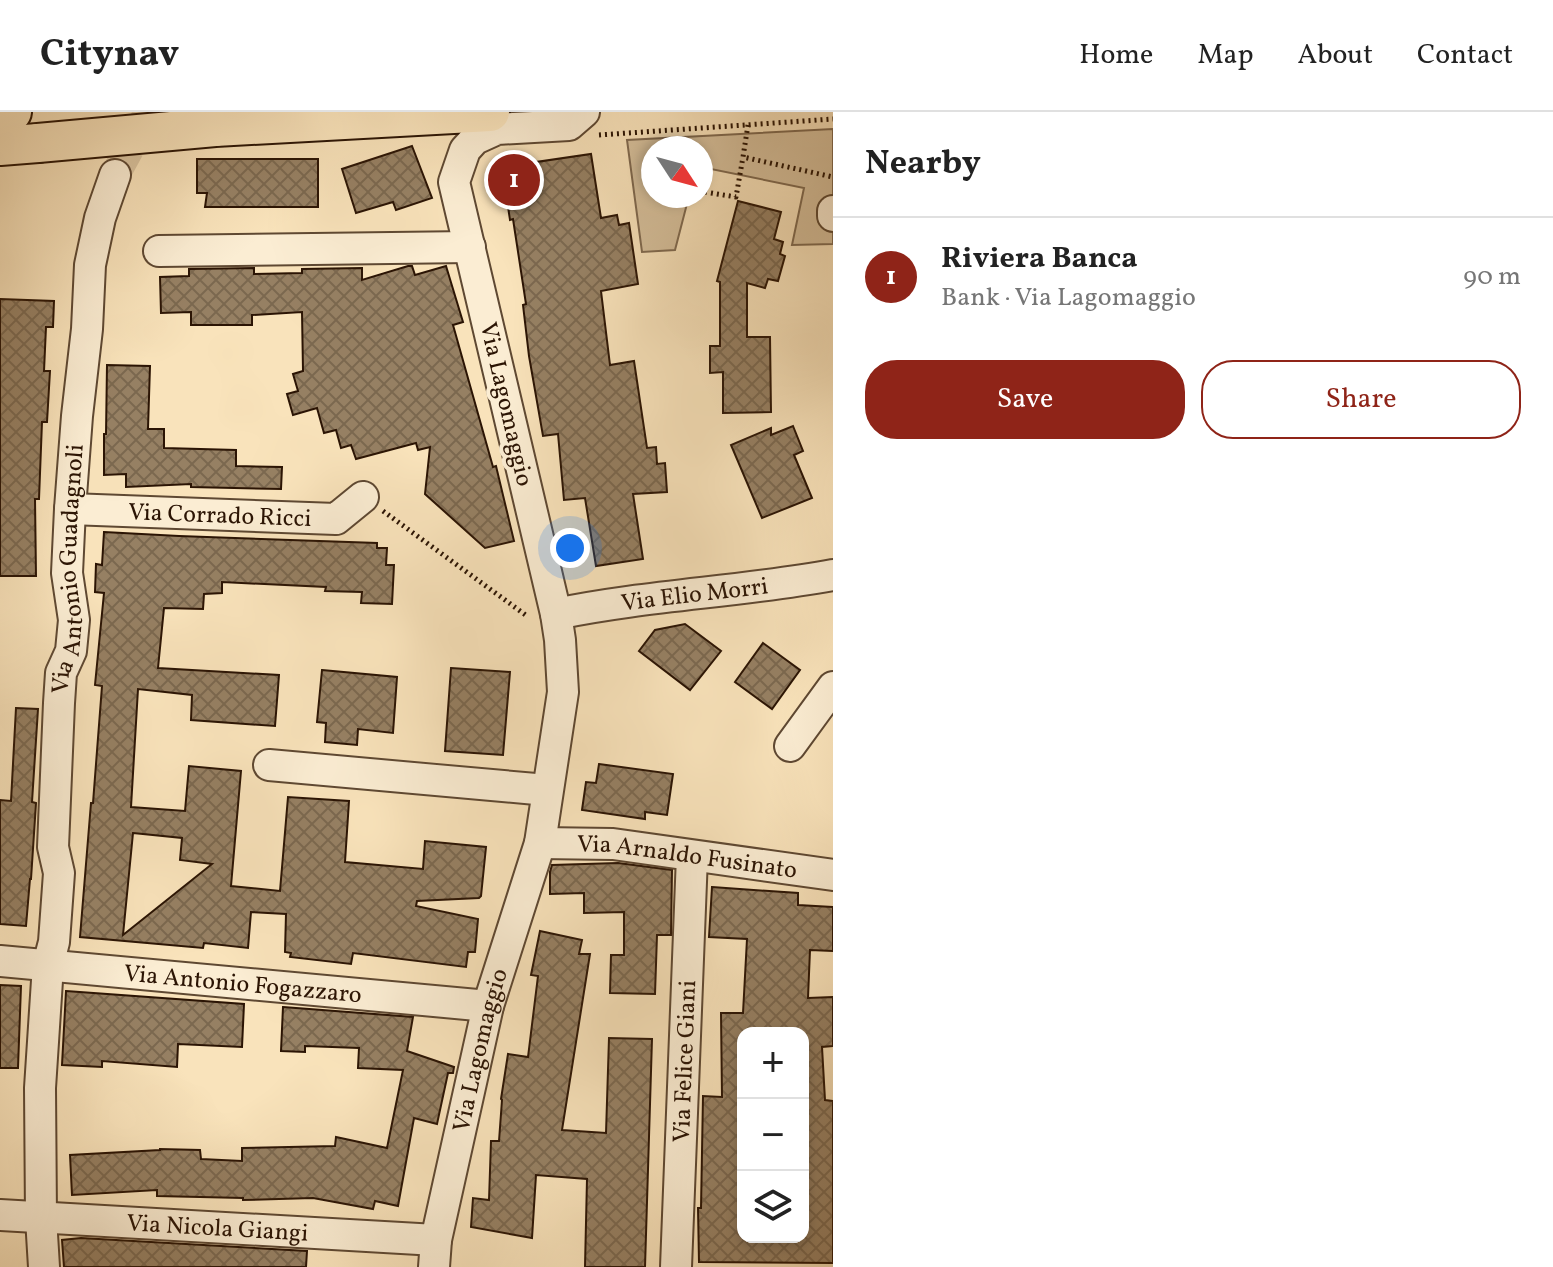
<!DOCTYPE html>
<html lang="en">
<head>
<meta charset="utf-8">
<style>
  :root { --surface:#fff; --page:#f2f2f2; --text:#222; --muted:#767676; --line:#e0e0e0; --accent:#8f2418 }
  body { margin:0; font-family:Vollkorn,serif; background:var(--page); color:var(--text) }
  .controls { position:absolute; right:24px; bottom:24px; display:grid; overflow:hidden; border-radius:16px; box-shadow:0 4px 12px #0003 }
  .controls button { width:72px; height:72px; display:grid; place-items:center; padding:0; border:0; border-bottom:2px solid var(--line); background:var(--surface); color:var(--text); font:40px sans-serif }
  .compass { position:absolute; left:641px; top:24px; width:72px; height:72px; border-radius:50%; background:var(--surface); box-shadow:0 4px 12px #0003; rotate:126deg }
  .you { position:absolute; left:570px; top:436px; width:28px; height:28px; margin:-20px; border:6px solid #fff; border-radius:50%; background:#1a73e8; box-shadow:0 0 0 12px #1a73e833 }
  .badge { display:grid; place-items:center; width:52px; height:52px; border-radius:50%; background:var(--accent); color:#fff; font-size:26px; font-weight:700 }
  .pin { position:absolute; translate:-50% -50%; border:4px solid #fff; box-shadow:0 2px 8px #0006 }
  .list { margin:0; padding:0; list-style:none }
  h2 { display:flex; justify-content:space-between; align-items:center; height:104px; margin:0; padding:0 32px; font-size:34px }
  h2 small { font-size:26px; font-weight:400; color:var(--muted) }
  .list li { display:grid; grid-template-columns:52px 1fr auto; gap:24px; align-items:center; box-sizing:border-box; height:120px; padding:0 32px; border-top:2px solid var(--line) }
  .list b { display:block; font-size:30px; white-space:nowrap }
  .list p { margin:0; font-size:26px; white-space:nowrap; color:var(--muted) }
  .list em { font-size:26px; font-style:normal; color:var(--muted) }
  .actions { display:flex; gap:16px; padding:24px 32px }
  .actions a { flex:1; padding:18px 0; border:2px solid var(--accent); border-radius:32px; text-align:center; font-size:28px; color:var(--accent) }
  .actions .main { background:var(--accent); color:#fff }
  .icon { flex:none; width:44px; height:44px; fill:none; stroke:currentColor; stroke-width:2; stroke-linecap:round; stroke-linejoin:round }
  .map { position:relative; flex:none; width:833px; height:1155px; overflow:hidden }
  header { display:flex; align-items:center; gap:48px; box-sizing:border-box; height:112px; padding:0 40px; background:var(--surface); border-bottom:2px solid var(--line) }
  header strong { font-size:38px }
  nav { display:flex; gap:44px; margin-inline-start:auto; font-size:28px }
  main { display:flex }
  aside { flex:1; background:var(--surface) }
  .map>svg:first-child { display:block }
</style>
</head>
<body>
<header>
<strong>Citynav</strong>
<nav><a>Home</a><a>Map</a><a>About</a><a>Contact</a></nav>
</header>
<main>
<div class="map">
<svg width="833" height="1155" viewBox="0 0 833 1155">
  <defs>
    <pattern id="building-cross-hatch" width="8" height="8" patternUnits="userSpaceOnUse" patternTransform="scale(2)"><rect width="8" height="8" fill="#968063"/><path d="M0 0l8 8M0 8l8-8" fill="none" stroke="#7b684f"/></pattern>
  </defs>
  <rect width="100%" height="100%" fill="#f9e3bb"/>
  <filter id="stains"><feTurbulence type="fractalNoise" baseFrequency=".0025" numOctaves="4"/><feColorMatrix values="0 0 0 0 .2 0 0 0 0 .09 0 0 0 0 .02 0 0 0 .5 -.17"/></filter>
  <radialGradient id="worn" r=".72"><stop offset=".6" stop-color="#630" stop-opacity="0"/><stop offset="1" stop-color="#630" stop-opacity=".3"/></radialGradient>
  <path fill="#d6c09c" stroke="#806a50" stroke-width="2" d="M833,17V132L792,133L804,76L701,55V36H653V84H689L675,138L642,140L627,28Z"/>
  <g fill="url(#building-cross-hatch)" stroke="#2b1404" stroke-width="2" fill-rule="evenodd">
    <path d="M412,34L432,86L396,98L393,90L356,101L342,57Z"/>
    <path d="M591,42L601,106L617,103L619,113L629,111L638,172L601,179L610,253L634,249L647,336L656,335L657,352L665,351L667,380L633,382L643,447L596,454L585,386L564,388L558,322L543,324L529,244L523,193L526,192L513,107L510,108L502,55Z"/>
    <path d="M197,47H318V95H205L207,81H197Z"/>
    <path d="M738,89L781,100L774,127L783,130L780,142L785,144L778,169L768,167L765,176L747,171V225H770L771,300L723,301V260L710,261V234H720V170L717,169Z"/>
    <path d="M408,154H412L415,163L446,154L463,210L453,213L493,355L496,354L514,429L485,436L425,382L430,335L418,338L416,331L356,347L351,333L341,336L336,318L324,321L317,296L293,303L287,282L298,279L293,262L303,259L302,200L252,203V213H191V200L161,201L160,165L189,164V157L254,156V162L302,161V157L362,156V168Z"/>
    <path d="M0,187L54,189L53,215H46L44,259H50L47,310H42L39,387H35L36,464H0Z"/>
    <path d="M107,253L150,254L148,317H164V336L236,338V354L282,355L281,377L191,375V372L126,375V362L104,363V322H106Z"/>
    <path d="M793,314L803,339L794,343L812,386L762,406L731,333L771,316V323Z"/>
    <path d="M104,420L179,424L377,431V436H387L386,453H394L392,492L361,491L362,480L325,479L326,475L222,470V481L204,482L203,497L164,496L158,556L279,563L275,614L191,608L192,583L138,577L131,695L185,699L189,654L241,659L231,774L280,779L288,685L349,689L345,750L423,757L425,729L486,735L481,784L479,786L417,789L416,794L478,807L475,840H468L466,855L353,841L351,852L290,845L291,841L285,840L286,802L251,800L248,836L204,831L203,836L80,825L91,691H93L102,574L95,573L104,481L95,480L96,452L102,453ZM133,721L182,726L180,748L212,752L123,823Z"/>
    <path d="M685,512L721,539L690,578L639,539L655,518Z"/>
    <path d="M763,531L800,558L772,597L735,570Z"/>
    <path d="M451,556L510,560L503,643L445,639Z"/>
    <path d="M322,558L397,565L393,621L358,617L357,633L325,630L326,611L317,610Z"/>
    <path d="M16,596L38,597L32,690L36,691L31,767H30L26,814L0,812V688L11,689Z"/>
    <path d="M599,652L673,662L667,703L645,700V707L582,698L586,670L596,671Z"/>
    <path d="M618,751L672,758L671,823H657L655,882L610,881L611,843H624V800L584,801V781L550,782V760L552,753Z"/>
    <path d="M712,775L798,781V793L833,795V839L810,838L808,886L833,885V934L822,935L825,988L833,989V1151L699,1150L698,1096H701L703,984L722,985L721,901H743L747,827L709,825ZM743,921H803V1125H743Z"/>
    <path d="M540,819L582,828L579,842H590L562,1018L606,1021L609,926L652,927L645,1155H585L587,1067L536,1063L532,1126L471,1115L473,1086L489,1088L491,1029H499L502,988L501,987L508,942L528,945L538,864L531,863Z"/>
    <path d="M0,873L21,874L18,956H0Z"/>
    <path d="M66,879L244,892L242,935L178,932L177,955L102,949V955L62,953Z"/>
    <path d="M283,895L413,905L407,939L454,955L453,961H448L437,1012L414,1006L398,1094L375,1089L373,1097L313,1086L243,1088V1086L157,1084V1078L72,1083L70,1043L160,1038V1037L200,1038L201,1047L242,1049V1036L335,1034L336,1025L387,1036L403,958L358,956L359,936L305,934V940L281,939Z"/>
    <path d="M81,1126L307,1139L306,1155H64L62,1128Z"/>
  </g>
  <g fill="none" stroke-linecap="round" stroke-linejoin="round">
    <path stroke="#dac4a0" stroke-width="30" stroke-dasharray="30 15" stroke-linecap="butt" d="M115,63L149,0"/>
    <g stroke="#5e4832" stroke-width="34">
      <g id="minor">
        <path d="M833,99V104"/>
        <path d="M159,139L470,135"/>
        <path id="s1" d="M70,397L336,407L363,385"/>
        <path id="s2" d="M556,502C648,483 741,480 833,463"/>
        <path d="M790,634L833,575"/>
        <path d="M269,653L547,678"/>
        <path id="s3" d="M540,731L613,732L833,763"/>
        <path id="s4" d="M0,849L488,894"/>
        <path id="s5" d="M0,1103L436,1128"/>
        <path id="s6" d="M44,1155L41,1106L40,976L48,853L54,830L59,761L53,735L59,591L61,561L71,539L74,508L67,461L70,397L77,304L87,217L90,153L100,106L115,63"/>
        <path id="s7" d="M434,1155L436,1128L488,894L540,731L563,580L560,528L556,502L454,70L465,38L475,27L497,17L569,13L584,0"/>
        <path id="s8" d="M676,1155L692,744"/>
      </g>
    </g>
    <g stroke="#2b1404" stroke-width="42">
      <g id="major">
        <path d="M0,4L12,0"/>
        <path d="M215,15L490,0"/>
        <path d="M0,34L38,31"/>
      </g>
    </g>
    <g stroke="#2b1404" stroke-width="5" stroke-dasharray="2 4" stroke-linecap="butt">
      <path d="M748,13L743,45L833,65"/>
      <path d="M599,23L833,7"/>
      <path d="M705,80L736,85L743,45"/>
      <path d="M383,399L527,504"/>
    </g>
    <use href="#minor" stroke="#fbedd3" stroke-width="30"/>
    <use href="#major" stroke="#f9e3bb" stroke-width="38"/>
    <g stroke="#2b1404" stroke-width="42" stroke-linecap="butt">
      <path id="major-bridge" d="M38,31L215,15"/>
    </g>
    <use href="#major-bridge" stroke="#f9e3bb" stroke-width="38"/>
  </g>
  <g text-anchor="middle" stroke-width="8" stroke-linejoin="round" paint-order="stroke">
    <g font-size="24" fill="#2b1404" stroke="#fbedd3">
      <text transform="translate(507 292) rotate(77)" y="8">Via Lagomaggio</text>
      <text dy="8" stroke="none"><textPath href="#s1" startOffset="150">Via Corrado Ricci</textPath></text>
      <text dy="8" stroke="none"><textPath href="#s6" startOffset="702">Via Antonio Guadagnoli</textPath></text>
      <text dy="8" stroke="none"><textPath href="#s2" startOffset="140">Via Elio Morri</textPath></text>
      <text dy="8" stroke="none"><textPath href="#s3" startOffset="148">Via Arnaldo Fusinato</textPath></text>
      <text dy="8" stroke="none"><textPath href="#s4" startOffset="244">Via Antonio Fogazzaro</textPath></text>
      <text dy="8" stroke="none"><textPath href="#s7" startOffset="222">Via Lagomaggio</textPath></text>
      <text dy="8" stroke="none"><textPath href="#s8" startOffset="206">Via Felice Giani</textPath></text>
      <text dy="8" stroke="none"><textPath href="#s5" startOffset="218">Via Nicola Giangi</textPath></text>
    </g>
  </g>
  <rect width="100%" height="100%" filter="url(#stains)"/>
  <rect width="100%" height="100%" fill="url(#worn)"/>
</svg>
<div class="controls">
<button>+</button>
<button>−</button>
<button><svg class="icon" aria-label="layers" viewBox="0 0 24 24"><path d="M12 4l9 5-9 5-9-5zM3 14l9 5 9-5"/></svg></button>
</div>
<svg class="compass" viewBox="-18 -18 36 36"><path d="M0-13l5 13h-10z" fill="#e53935"/><path d="M0 13l5-13h-10z" fill="#767676"/></svg>
<div class="you"></div>
<div class="pin badge" style="left:514px;top:68px">1</div>
</div>
<aside>
<h2>Nearby<small></small></h2>
<ul class="list">
<li><span class="badge">1</span><div><b>Riviera Banca</b><p>Bank · Via Lagomaggio</p></div><em>90 m</em></li>
</ul>
<div class="actions"><a class="main">Save</a><a>Share</a></div>
</aside>
</main>
</body>
</html>
